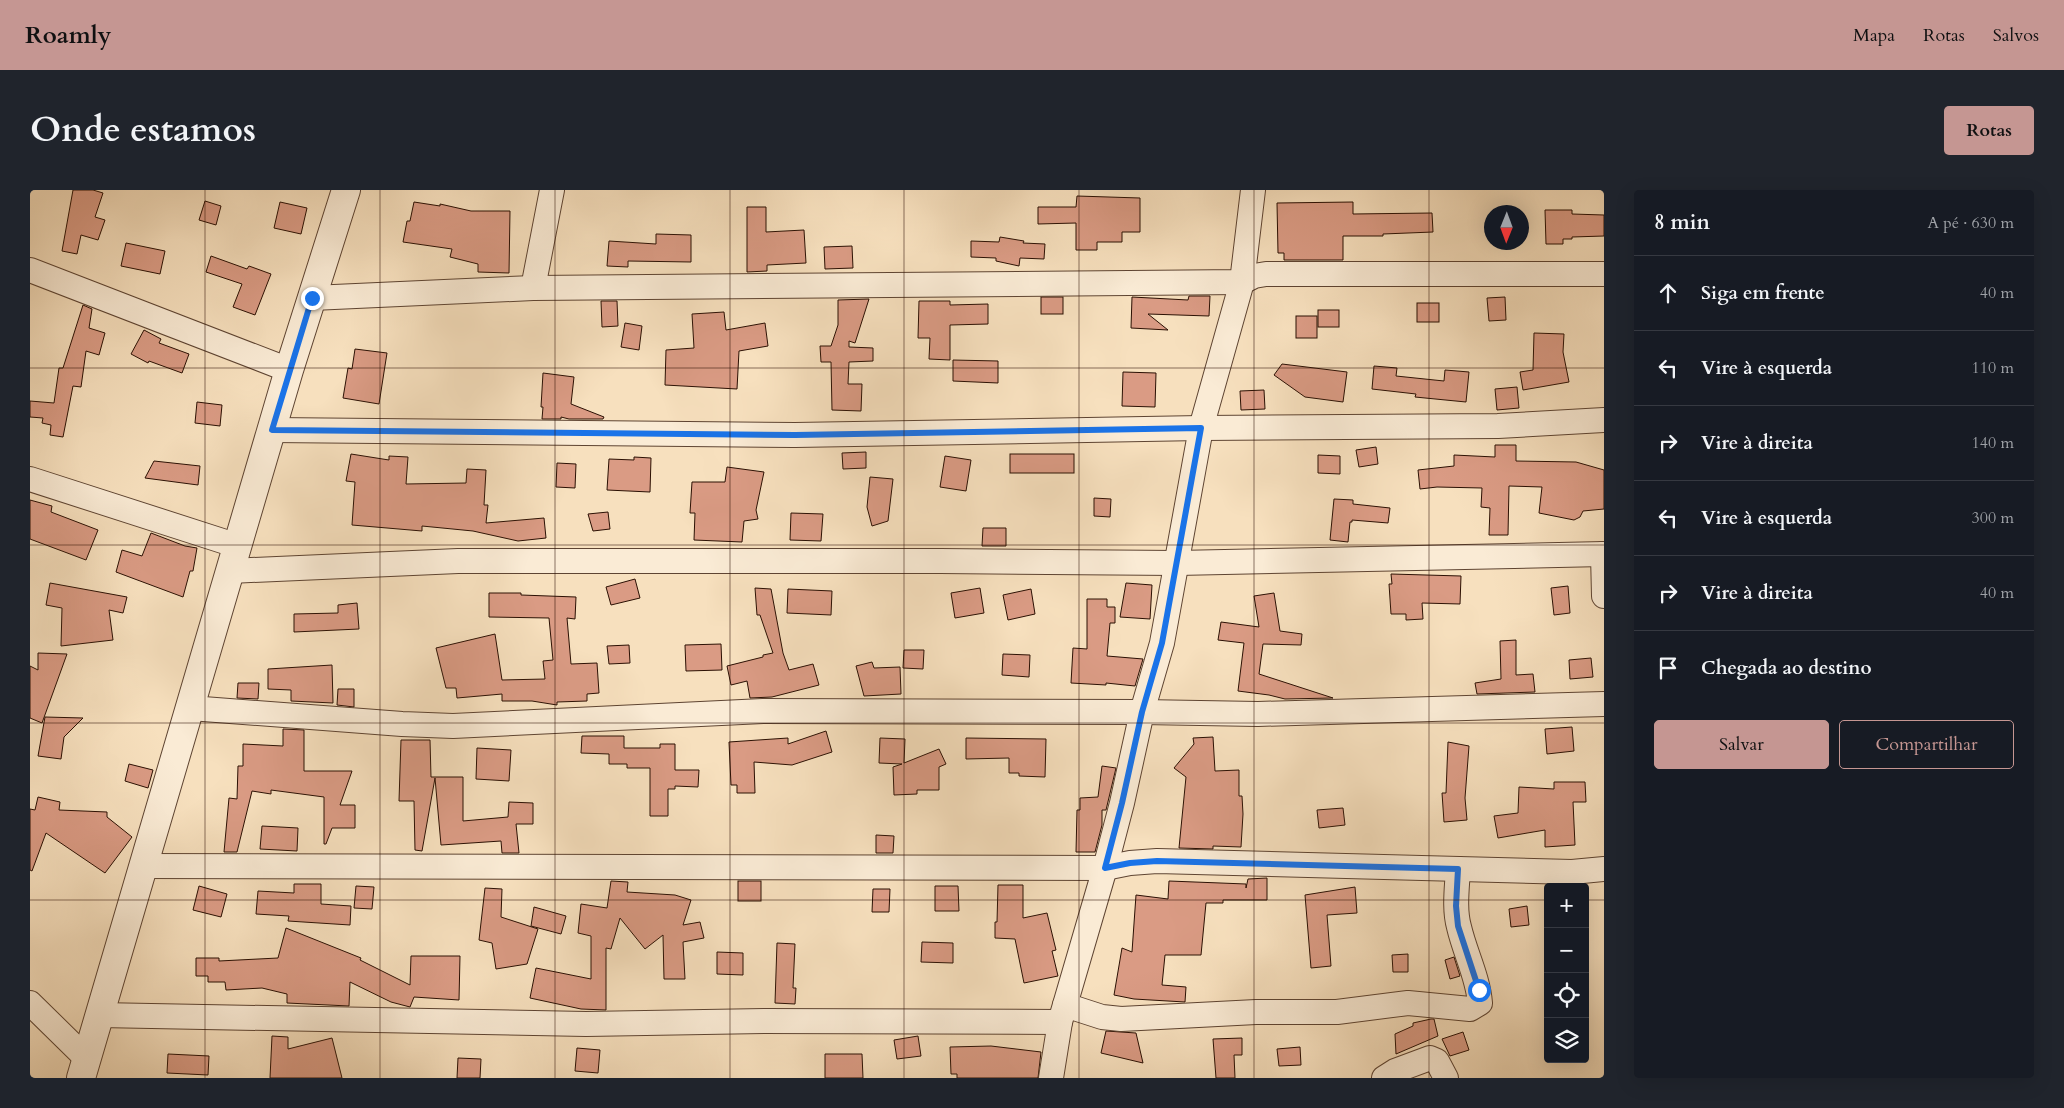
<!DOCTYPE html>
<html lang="pt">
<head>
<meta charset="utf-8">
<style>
  :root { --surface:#171b24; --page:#20242c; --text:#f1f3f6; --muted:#9ea1a6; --line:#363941; --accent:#c59692 }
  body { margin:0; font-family:Cardo,serif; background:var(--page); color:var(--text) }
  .controls { position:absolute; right:15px; bottom:15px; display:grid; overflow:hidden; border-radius:5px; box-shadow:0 5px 20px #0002 }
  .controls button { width:45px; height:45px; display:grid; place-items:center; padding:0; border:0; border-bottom:1px solid var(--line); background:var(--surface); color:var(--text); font:25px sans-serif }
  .compass { position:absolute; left:1454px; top:15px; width:45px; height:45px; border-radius:50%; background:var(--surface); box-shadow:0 5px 20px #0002; rotate:181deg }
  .stop { position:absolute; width:15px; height:15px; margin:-11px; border:4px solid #1a73e8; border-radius:50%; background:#fff }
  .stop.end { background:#1a73e8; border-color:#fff; box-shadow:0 1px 5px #0008 }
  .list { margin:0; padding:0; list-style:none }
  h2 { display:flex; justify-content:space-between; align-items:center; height:65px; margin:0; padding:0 20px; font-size:21px }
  h2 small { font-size:16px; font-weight:400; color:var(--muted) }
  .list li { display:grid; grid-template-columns:32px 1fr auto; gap:15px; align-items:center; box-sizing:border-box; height:75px; padding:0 20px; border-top:1px solid var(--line) }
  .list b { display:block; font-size:19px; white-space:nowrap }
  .list em { font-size:16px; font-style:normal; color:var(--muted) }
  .actions { display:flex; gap:10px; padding:15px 20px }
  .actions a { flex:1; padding:11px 0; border:1px solid var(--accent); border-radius:5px; text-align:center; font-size:18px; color:var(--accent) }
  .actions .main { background:var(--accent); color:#111 }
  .icon { flex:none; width:28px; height:28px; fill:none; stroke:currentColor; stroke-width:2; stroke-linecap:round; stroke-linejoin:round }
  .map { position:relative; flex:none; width:1574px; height:888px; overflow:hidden; border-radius:5px }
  header { display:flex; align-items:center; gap:30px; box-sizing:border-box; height:70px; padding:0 25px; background:var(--accent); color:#111 }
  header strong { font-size:24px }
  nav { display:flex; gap:28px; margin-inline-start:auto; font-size:18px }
  .intro { display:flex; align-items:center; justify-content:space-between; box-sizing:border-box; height:120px; padding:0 30px }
  h1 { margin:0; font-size:35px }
  .button { padding:12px 22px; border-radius:5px; background:var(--accent); color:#111; font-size:18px; font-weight:700 }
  main { display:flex; gap:30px; padding:0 30px }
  aside { flex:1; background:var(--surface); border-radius:5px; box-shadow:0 5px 20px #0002 }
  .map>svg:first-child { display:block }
</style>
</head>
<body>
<header>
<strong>Roamly</strong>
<nav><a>Mapa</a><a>Rotas</a><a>Salvos</a></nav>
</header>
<div class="intro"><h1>Onde estamos</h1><a class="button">Rotas</a></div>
<main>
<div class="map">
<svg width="1574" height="888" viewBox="0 0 1574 888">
  <rect width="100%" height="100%" fill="#f7e0be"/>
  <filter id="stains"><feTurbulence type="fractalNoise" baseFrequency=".004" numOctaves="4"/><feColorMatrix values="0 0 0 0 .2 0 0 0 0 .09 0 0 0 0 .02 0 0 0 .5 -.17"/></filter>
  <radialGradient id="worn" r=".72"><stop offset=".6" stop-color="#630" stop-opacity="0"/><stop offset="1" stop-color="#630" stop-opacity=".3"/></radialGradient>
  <g fill="#da9b84" stroke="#2b1003">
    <path d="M43,0H63L73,3L65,27L75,30L68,50L51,45L47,64L32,61Z"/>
    <path d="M1047,6L1110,8V42H1092V52H1067V60H1046V33L1008,34V17H1046Z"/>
    <path d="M175,11L191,16L186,35L169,30Z"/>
    <path d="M250,12L277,18L271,44L244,38Z"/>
    <path d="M384,12L410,16V14L441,21H480L479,83L448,82V74L420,67L422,59L373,52L377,31H380Z"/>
    <path d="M1323,12V24L1402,23L1403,42L1353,44V46H1313V70H1254V63H1248L1247,13Z"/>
    <path d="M717,17H736V42L774,40L776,73L737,75V81L717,82Z"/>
    <path d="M1515,20H1542V24L1574,25V46L1542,47V49H1533V54H1516Z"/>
    <path d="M626,44L661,45V72L598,71V77L577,76L579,51L626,54Z"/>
    <path d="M970,47L994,51L993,53L1015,54L1014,69L990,68L989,76L966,71V68L941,67V51L969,52Z"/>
    <path d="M96,53L135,61L130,84L91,76Z"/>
    <path d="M822,56L823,78L795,79L794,57Z"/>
    <path d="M181,66L217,79L219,76L241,84L225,125L203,117L212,94L176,82Z"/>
    <path d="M1159,106H1180L1179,126L1118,124L1138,140L1101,138L1102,107L1158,110Z"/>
    <rect x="1011" y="107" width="22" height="17"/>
    <path d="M1475,107L1476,130L1459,131L1457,108Z"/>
    <path d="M839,109L825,153L819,151V157L843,158V171L819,172L818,194H832L831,221L802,220L801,172H791L790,156H801L808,135V110Z"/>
    <path d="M571,111H587L588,136L572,137Z"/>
    <path d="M889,111H920V115L958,114V134L920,135V170L899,169L900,148H888Z"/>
    <rect x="1387" y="113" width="22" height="19"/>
    <path d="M53,115L62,119L59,138L75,143L69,165L56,161L51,197L43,196L33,247L20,245L21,235L12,233L13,228L0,227V211L24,213L29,178H33Z"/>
    <rect x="1288" y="120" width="21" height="17"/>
    <path d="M694,122L696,140L735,133L738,156L709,161L707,199L635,195L636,160L664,158L662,124Z"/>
    <rect x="1266" y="126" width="21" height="22"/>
    <path d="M595,133L612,136L609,160L591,157Z"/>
    <path d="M114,140L131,149L129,153L159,164L152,183L119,171L118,173L101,164Z"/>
    <path d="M1504,143L1534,144L1533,162L1539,192L1493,200L1490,182L1503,180Z"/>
    <path d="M325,159L357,163L349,214L313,208L318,178L322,179Z"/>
    <path d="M923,170L968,171V193L923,191Z"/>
    <path d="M1252,174L1317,182L1313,212L1275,207L1244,185Z"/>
    <path d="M1344,176L1367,178L1366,186L1414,191L1415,180L1439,182L1436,212L1385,207L1386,204L1342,199Z"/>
    <path d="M1093,182L1126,183L1125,217L1092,216Z"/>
    <path d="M513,183L544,187L541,214L574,227L573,229H539L531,227V229H512L513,217H511Z"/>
    <path d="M1487,197L1489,218L1467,220L1465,199Z"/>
    <path d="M1234,200L1235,219L1211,220L1210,201Z"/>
    <path d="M167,212L192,215L190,236L165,233Z"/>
    <path d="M1465,255H1486V271L1546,272L1574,280V319L1553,321L1550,327L1544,330L1509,323L1512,297L1479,296L1478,345H1459L1460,318L1451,317L1452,298L1407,297L1390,299L1388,280L1424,276V265L1465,267Z"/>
    <path d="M1346,257L1348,274L1329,277L1326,260Z"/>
    <path d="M836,262V278L813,279L812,263Z"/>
    <path d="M321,264L359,270V266L378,267L376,294L436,293L437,279L456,280L454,315H458L456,333L514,328L516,348L488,351L443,341L392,336V341L322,335L325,292L316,291Z"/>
    <rect x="980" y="264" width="64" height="19"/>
    <path d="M1288,265L1310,266V284L1288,283Z"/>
    <path d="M915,266L941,270L936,301L910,297Z"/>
    <path d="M604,267L621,268L620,302L577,300L579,269L604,270Z"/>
    <path d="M124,271L170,276L168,295L115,288Z"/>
    <path d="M527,273L546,274L545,298L526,297Z"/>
    <path d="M697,277L734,282L726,320L728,329L714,331L712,352L664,350L665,323H660L662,292H695Z"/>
    <path d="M840,287L863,289L858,331L842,336L837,317Z"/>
    <path d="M1064,308L1081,309L1080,327L1064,326Z"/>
    <path d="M1304,309L1323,310V314L1360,318L1358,333L1322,330V332H1320L1318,352L1300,350Z"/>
    <path d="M0,310L22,316L21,322L68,340L56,370L0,349Z"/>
    <path d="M578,322L580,339L563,341L558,324Z"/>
    <path d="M761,323L793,324L791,351L760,350Z"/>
    <path d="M953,338H976V356H952Z"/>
    <path d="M121,343L155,356L167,358L163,381H160L153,407L86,382L92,360L112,366Z"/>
    <path d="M1361,384L1431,386L1430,414L1392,413L1393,429L1376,430V424H1361L1359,394H1362Z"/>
    <path d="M605,389L610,408L581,415L576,397Z"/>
    <path d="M20,393L97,407L93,423L79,420L83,450L31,456L32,418L16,415Z"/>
    <path d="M1096,393L1122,395L1120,429L1090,427Z"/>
    <path d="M1538,396L1540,423L1524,425L1521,398Z"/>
    <path d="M725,398L741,399L753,463L759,480L783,474L789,495L742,507L720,508L717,491L701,495L697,476L733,467V465L743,463L730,425H727Z"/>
    <path d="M950,398L954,423L925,428L921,403Z"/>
    <path d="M758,399L802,401L801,425L757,423Z"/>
    <path d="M1001,399L1005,424L978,430L973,405Z"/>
    <path d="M459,403H491V405L546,407L545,429L537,428L541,474L567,473L569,503L557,504V511L527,512V515L502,511H472V504L427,508L426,498H416L406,458L465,444L472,490L515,489L513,471L523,470L519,428L459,427Z"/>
    <path d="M1244,403L1250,441L1272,444L1271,455L1233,454L1229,484L1303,508L1255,509L1239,505L1208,501L1214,453L1188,450L1191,432L1229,437L1224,406Z"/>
    <path d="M1057,409H1077V417H1085V433H1080L1077,466L1113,469L1105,496L1076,493V495L1041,493L1043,458L1057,459Z"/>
    <path d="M327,413L329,439L264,442V424L308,423V415Z"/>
    <path d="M1486,450V485L1503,484L1505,502L1447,504L1445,493L1471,489L1470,451Z"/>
    <path d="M691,454L692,480L656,481L655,455Z"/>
    <path d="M599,455L600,473L579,474L577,456Z"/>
    <path d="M874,460H894L893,479L873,478Z"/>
    <path d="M8,463L37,464L12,533L0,528V476L8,480Z"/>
    <path d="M973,464L1000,465L999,487L972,485Z"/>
    <path d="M1561,468L1563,487L1540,489L1539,470Z"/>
    <path d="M842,472L844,478L870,477L871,504L834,506L826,476Z"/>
    <path d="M302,475L303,513L261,511V500L238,499V479Z"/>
    <path d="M208,493H229L228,509L207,508Z"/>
    <path d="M308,499H324V517L307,515Z"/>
    <path d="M15,527L53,528L34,547L31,569L8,566Z"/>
    <path d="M1542,537L1544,561L1517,564L1515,539Z"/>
    <path d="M253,539L274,540V581H322L310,615H325V638H302L296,654H294V607L241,600V604L222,601L207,662H194L199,608L207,609L208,576H213V554L253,556Z"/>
    <path d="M796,541L802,562L762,575L724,572L725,603H707V595H701L699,552L758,548V554Z"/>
    <path d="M552,546H594V558H630V554H645V580H669L668,597L645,596V599H638V626H620V578H597V574H579V564L551,563Z"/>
    <path d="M1183,547L1185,581L1209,580V606H1212L1213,624L1211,657L1183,656V659L1149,658L1156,587L1144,578L1164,554L1163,548Z"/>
    <path d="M850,548L875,549L874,573L909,559L916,574L909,577V600H887V604L864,605L863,577L872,574L849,573Z"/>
    <path d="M936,548L1016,549L1015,587L989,586V583H979V568L936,569Z"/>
    <path d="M371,550H400L401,587H433V631L478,627L479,612L503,613V634H486L489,663H472L471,651L411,655L405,588L392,661L385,660L384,611H369Z"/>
    <path d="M1418,552L1439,556L1435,608L1437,630L1414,632L1412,603H1416Z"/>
    <path d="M447,558L481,560L479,591L446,589Z"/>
    <path d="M99,574L123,580L118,598L95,591Z"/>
    <path d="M1072,576L1086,578L1076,620H1072V635L1065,662H1046L1047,620H1050V608L1068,607Z"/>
    <path d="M1524,592H1555L1556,612H1543L1545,655L1515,657V640L1468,648L1464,626L1488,623L1489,597L1524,599Z"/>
    <path d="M8,607L30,612L29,620L77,622V627L102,647L75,683L16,643L2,681L0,680V619L5,620Z"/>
    <path d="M1313,618L1315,635L1289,638L1287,620Z"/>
    <path d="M232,636L268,638L267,661L230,659Z"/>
    <path d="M846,645L864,646L863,663H846Z"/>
    <path d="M1237,688V710H1193V713H1176L1171,765H1135L1132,795L1156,797L1155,812L1104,809L1084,805L1092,758L1102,762L1106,705L1138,709L1139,691L1216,694V698L1218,689Z"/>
    <path d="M581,691L598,692L597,702L645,705L661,710L653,735L670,732L674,748L653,752L655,789H634L633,745L615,759L590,728L581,759L576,758V820L551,819L500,808L506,778L561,789V746L548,743L551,714L577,718Z"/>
    <rect x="708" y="691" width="23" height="20"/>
    <path d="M264,694H291V714L321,716L320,735L258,731L259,726L226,724L228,701L264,703Z"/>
    <path d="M968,695H993V728L1017,723L1026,760L1022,761L1028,786L994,793L985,749L965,748V732H967Z"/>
    <path d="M169,696L197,704L191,727L163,720Z"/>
    <path d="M326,696L344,697L342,719L324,718Z"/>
    <path d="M905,696H928L929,721H905Z"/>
    <path d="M1325,697L1327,723L1297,725L1301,776L1281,778L1275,705Z"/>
    <path d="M455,698L472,699L471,727L508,739L497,774L466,779L462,753L449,750Z"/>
    <path d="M843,699H860L859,722H842Z"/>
    <path d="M1497,716L1499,735L1481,737L1479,719Z"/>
    <path d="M504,717L536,726L531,744L501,736Z"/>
    <path d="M256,738L331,768L330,770L380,795L381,766H430L429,810L384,807L380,817L361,812L320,792L319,816L257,813V804L232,798L196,800L195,792H178V786H166V768H189V771L248,768Z"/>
    <path d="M892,752L923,753V773L891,772Z"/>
    <path d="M747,753L765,754L763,798H766L765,814L745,813Z"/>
    <path d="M687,762L713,763V785L687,784Z"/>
    <path d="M1378,764V782H1363L1362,765Z"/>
    <path d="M1424,767L1430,786L1420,789L1415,770Z"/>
    <path d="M1401,829H1404L1408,846L1366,864L1365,844L1383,836V833Z"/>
    <path d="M1076,841L1106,843L1113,873L1071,863Z"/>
    <path d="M1433,842L1439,860L1420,866L1412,849Z"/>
    <path d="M242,846L258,847V859L302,848L312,888H240Z"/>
    <path d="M888,846L891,866L867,869L864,850Z"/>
    <path d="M1212,848V865H1204L1205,888H1186L1183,849Z"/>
    <path d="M961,856L1011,862L1008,888H927V884H921L920,857Z"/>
    <path d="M1270,857L1271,875L1249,876L1247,859Z"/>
    <path d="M547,858L570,860L568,883L545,881Z"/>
    <path d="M138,864L179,866L178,885L137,883Z"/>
    <path d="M795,864H832L833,888H795Z"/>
    <path d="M428,868L451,869L450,888H427Z"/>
  </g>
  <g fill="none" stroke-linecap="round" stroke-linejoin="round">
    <g stroke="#5e4432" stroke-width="26">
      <g id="minor">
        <path d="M0,80L259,180"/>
        <path d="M503,98L522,0"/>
        <path d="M282,108L503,98L1212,92L1224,86L1236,84H1574"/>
        <path d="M242,240L765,245L1171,238L1468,236L1574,230"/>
        <path d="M0,289L208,356"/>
        <path d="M1573,364L1574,406"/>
        <path d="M200,381L428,371H910L1147,373L1574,364"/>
        <path d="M160,518L372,534L423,536L733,521L1112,522L1228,524L1574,514"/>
        <path d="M113,676L1075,678L1100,673L1127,671L1542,682L1574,679"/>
        <path d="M0,813L56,868"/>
        <path d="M1035,815L1072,827L1091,829L1226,822H1307L1378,813L1440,819L1450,813C1448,787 1435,763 1429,737C1424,719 1427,698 1428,679"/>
        <path d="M69,825L556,834L734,831L1030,832"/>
        <path d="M1021,888L1030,832L1075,678L1092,613L1112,522L1132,453L1171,238L1212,92L1223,0"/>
        <path d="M1354,888L1365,881L1400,868L1407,871L1416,888"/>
      </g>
    </g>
    <g stroke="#5e4432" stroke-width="30">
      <path id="tertiary" d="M51,888L259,180L316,0"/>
    </g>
    <use href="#minor" stroke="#faebd5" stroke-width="24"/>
    <use href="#tertiary" stroke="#faebd5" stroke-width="28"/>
  </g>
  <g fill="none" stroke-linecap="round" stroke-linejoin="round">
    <path stroke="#1a73e8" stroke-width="6" d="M282,108L242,240L765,245L1171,238L1132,453L1112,522L1092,613L1075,678L1100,673L1127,671L1428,679L1426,716L1428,736L1449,800"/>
  </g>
  <path fill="none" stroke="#2b1003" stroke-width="1" stroke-opacity="0.55" d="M175,0V888M350,0V888M525,0V888M700,0V888M874,0V888M1049,0V888M1224,0V888M1399,0V888M0,178H1574M0,355H1574M0,533H1574M0,710H1518M1555,710H1574"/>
  <rect width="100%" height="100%" filter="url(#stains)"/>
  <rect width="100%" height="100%" fill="url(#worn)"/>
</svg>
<div class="controls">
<button>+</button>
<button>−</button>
<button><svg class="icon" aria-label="locate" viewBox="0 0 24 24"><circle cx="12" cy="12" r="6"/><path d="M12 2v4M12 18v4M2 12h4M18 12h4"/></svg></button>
<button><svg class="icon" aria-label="layers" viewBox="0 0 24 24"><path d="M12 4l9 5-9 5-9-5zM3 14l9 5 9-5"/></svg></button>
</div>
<svg class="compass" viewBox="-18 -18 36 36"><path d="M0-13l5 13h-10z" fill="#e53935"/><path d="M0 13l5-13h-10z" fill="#9ea1a6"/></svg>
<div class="stop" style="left:1449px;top:800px"></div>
<div class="stop end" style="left:282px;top:108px"></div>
</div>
<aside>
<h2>8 min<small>A pé · 630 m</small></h2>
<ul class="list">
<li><svg class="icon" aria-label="ahead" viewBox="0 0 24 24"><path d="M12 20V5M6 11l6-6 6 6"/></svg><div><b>Siga em frente</b></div><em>40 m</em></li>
<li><svg class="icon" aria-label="left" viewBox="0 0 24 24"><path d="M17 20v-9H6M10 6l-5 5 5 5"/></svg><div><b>Vire à esquerda</b></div><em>110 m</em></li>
<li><svg class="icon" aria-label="right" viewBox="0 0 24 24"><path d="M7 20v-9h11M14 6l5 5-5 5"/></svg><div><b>Vire à direita</b></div><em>140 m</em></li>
<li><svg class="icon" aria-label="left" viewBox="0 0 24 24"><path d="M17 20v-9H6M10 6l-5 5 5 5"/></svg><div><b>Vire à esquerda</b></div><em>300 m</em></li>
<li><svg class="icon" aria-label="right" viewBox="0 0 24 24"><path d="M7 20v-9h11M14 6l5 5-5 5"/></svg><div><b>Vire à direita</b></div><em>40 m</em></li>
<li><svg class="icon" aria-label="arrive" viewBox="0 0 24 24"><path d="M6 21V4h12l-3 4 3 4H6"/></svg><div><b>Chegada ao destino</b></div></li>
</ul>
<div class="actions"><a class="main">Salvar</a><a>Compartilhar</a></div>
</aside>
</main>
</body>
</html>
